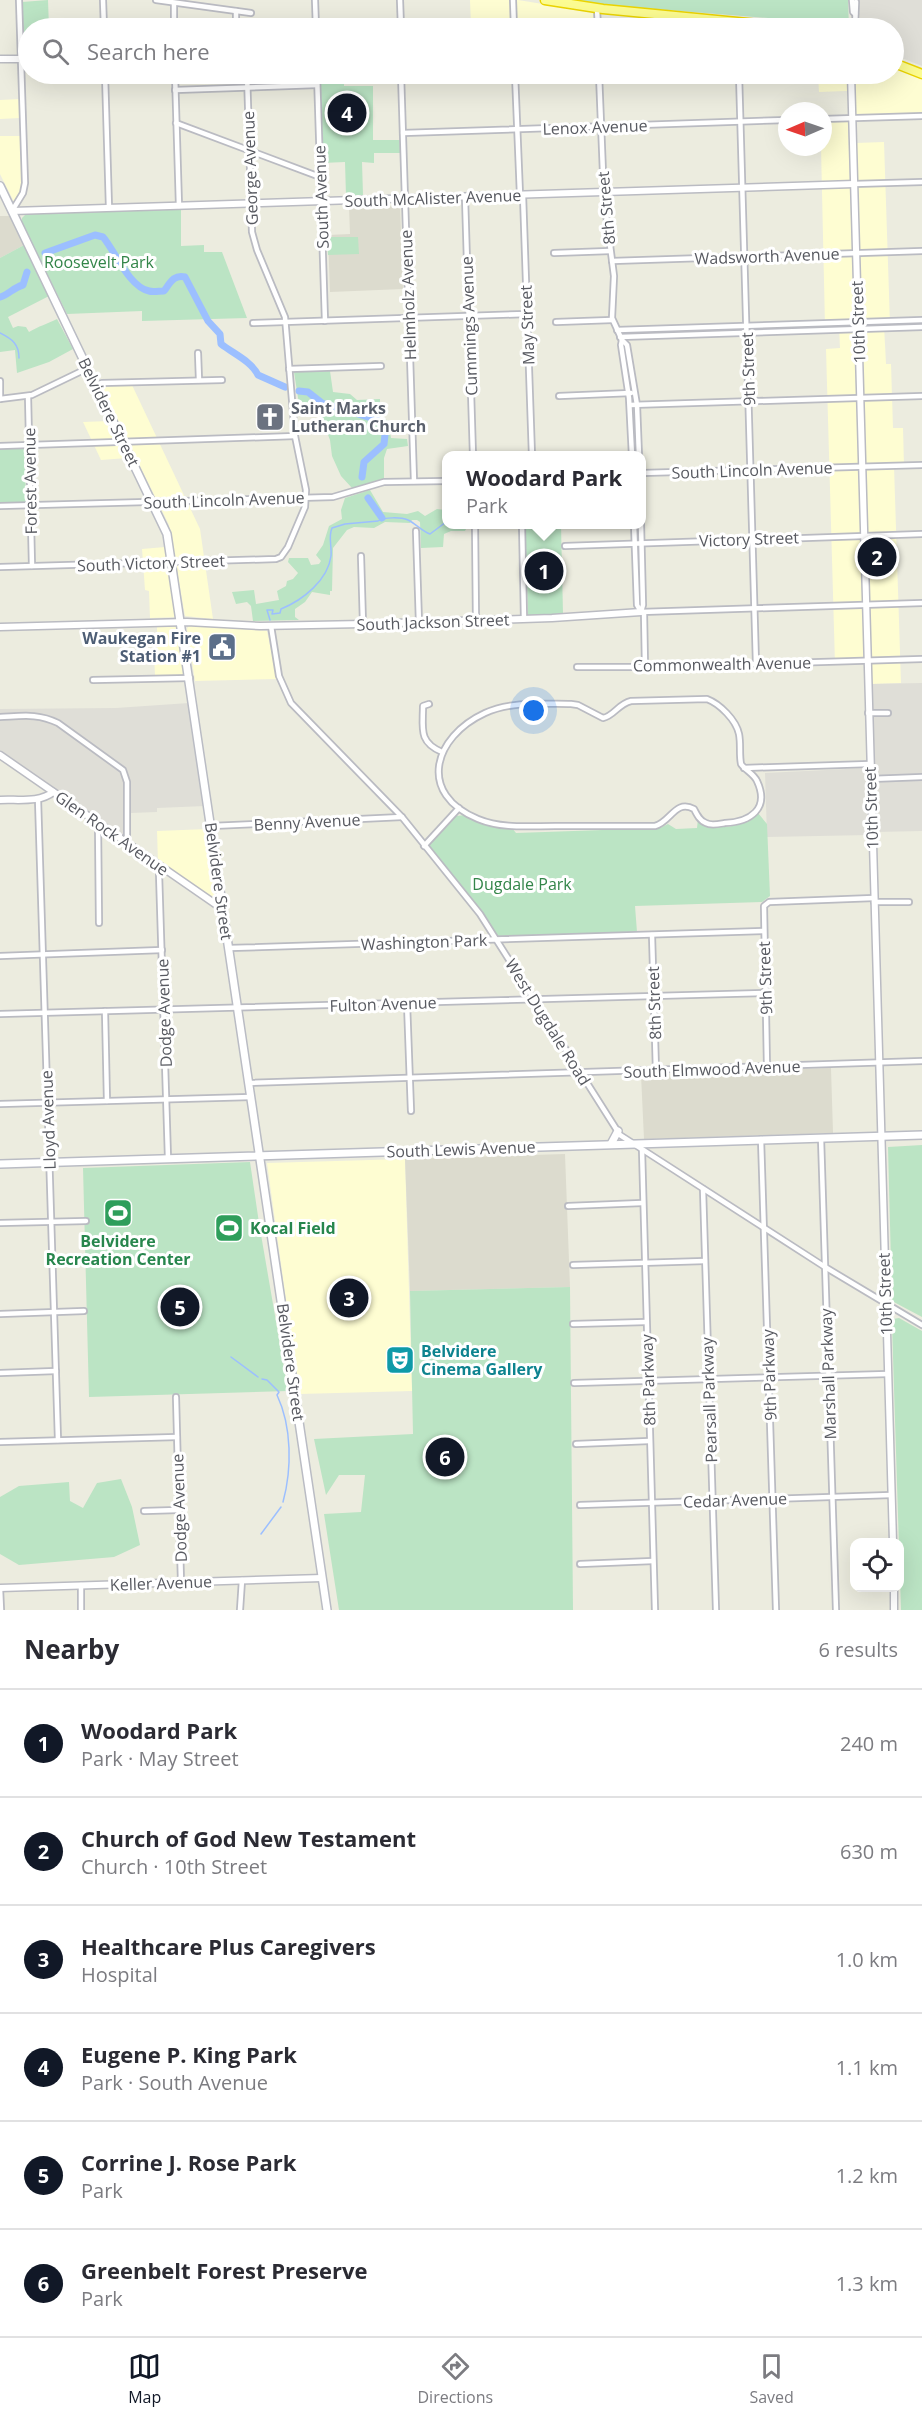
<!DOCTYPE html>
<html lang="en">
<head>
<meta charset="utf-8">
<style>
  :root { --surface:#fff; --page:#f2f2f3; --text:#2b2b33; --muted:#7c7c81; --line:#e1e1e2; --accent:#111827 }
  body { margin:0; font-family:"Open Sans",sans-serif; background:var(--page); color:var(--text) }
  .controls { position:absolute; right:18px; bottom:18px; display:grid; overflow:hidden; border-radius:12px; box-shadow:0 6px 24px #0002 }
  .controls button { width:54px; height:54px; display:grid; place-items:center; padding:0; border:0; border-bottom:2px solid var(--line); background:var(--surface); color:var(--text); font:30px sans-serif }
  .compass { position:absolute; left:778px; top:102px; width:54px; height:54px; border-radius:50%; background:var(--surface); box-shadow:0 6px 24px #0002; rotate:268deg }
  .you { position:absolute; left:534px; top:711px; width:21px; height:21px; margin:-15px; border:4px solid #fff; border-radius:50%; background:#1a73e8; box-shadow:0 0 0 9px #1a73e833 }
  .badge { display:grid; place-items:center; width:39px; height:39px; border-radius:50%; background:var(--accent); color:#fff; font-size:20px; font-weight:700 }
  .pin { position:absolute; translate:-50% -50%; border:3px solid #fff; box-shadow:0 2px 6px #0006 }
  .popup { position:absolute; left:442px; top:451px; width:204px; height:78px; box-sizing:border-box; display:grid; place-content:center; border-radius:12px; background:var(--surface); filter:drop-shadow(0 2px 4px #0005); font-size:20px; white-space:nowrap; color:var(--muted) }
  .popup b { font-size:22px; color:var(--text) }
  .popup::after { content:''; position:absolute; left:50%; top:100%; margin-left:-12px; border:12px solid transparent; border-top-color:var(--surface) }
  .list { margin:0; padding:0; list-style:none }
  h2 { display:flex; justify-content:space-between; align-items:center; height:78px; margin:0; padding:0 24px; font-size:26px }
  h2 small { font-size:20px; font-weight:400; color:var(--muted) }
  .list li { display:grid; grid-template-columns:39px 1fr auto; gap:18px; align-items:center; box-sizing:border-box; height:108px; padding:0 24px; border-top:2px solid var(--line) }
  .list b { display:block; font-size:22px; white-space:nowrap }
  .list p { margin:0; font-size:20px; white-space:nowrap; color:var(--muted) }
  .list em { font-size:20px; font-style:normal; color:var(--muted) }
  .icon { flex:none; width:33px; height:33px; fill:none; stroke:currentColor; stroke-width:2; stroke-linecap:round; stroke-linejoin:round }
  .map { position:relative; flex:none; width:922px; height:1610px; overflow:hidden }
  .search { position:absolute; background:var(--surface); box-shadow:0 6px 24px #0002; left:18px; right:18px; top:18px; height:66px; display:flex; align-items:center; gap:15px; box-sizing:border-box; padding:0 21px; border-radius:33px; color:var(--muted); font-size:22px }
  .sheet { height:726px; background:var(--surface) }
  nav { display:flex; justify-content:space-around; align-items:center; box-sizing:border-box; height:84px; border-top:2px solid var(--line); background:var(--surface); font-size:16px; color:var(--muted) }
  nav a { display:grid; justify-items:center; gap:3px }
  nav .on { color:var(--accent) }
  .map>svg:first-child { display:block }
</style>
</head>
<body>
<div class="map">
<svg width="922" height="1610" viewBox="0 0 922 1610">
  <rect width="100%" height="100%" fill="#ececdf"/>
  <g fill="#fefdd2">
    <path d="M470,0H518L599,13L600,28L471,26Z"/>
    <path d="M894,68L922,79V118L856,119L854,74H894Z"/>
    <path d="M818,74H847V91L819,92Z"/>
    <path d="M20,99V118L0,119V100Z"/>
    <path d="M848,119L864,663L835,664L826,349L840,348L839,326H825L821,147H823V120Z"/>
    <path d="M0,136H21L23,186L14,202L0,174Z"/>
    <path d="M884,142L890,324L884,325L886,364H891L893,428H903L904,466H894L901,683L871,684L856,143Z"/>
    <path d="M132,385L200,529L213,619L185,616L169,525L102,389L108,386Z"/>
    <path d="M109,421L127,458L101,460L83,422Z"/>
    <path d="M165,547L176,617L150,618L149,591L145,590L142,549Z"/>
    <path d="M189,625L267,631L277,679L195,681L187,629Z"/>
    <path d="M157,626L177,627L184,675L155,676L154,651L157,650Z"/>
    <path d="M208,829L217,896L213,899L158,862L157,831Z"/>
    <path d="M405,1159L412,1391L299,1394L267,1163Z"/>
  </g>
  <g fill="#dfded7">
    <path d="M859,0H922V66L894,55V28H860Z"/>
    <path d="M922,683V831L875,832L871,684Z"/>
    <path d="M189,703L205,806L157,808V812L131,813V844L0,751V709L116,708Z"/>
    <path d="M867,768L869,835L767,837L765,773Z"/>
  </g>
  <g fill="#dcdbce">
    <path d="M400,205L403,289L330,292L328,235L350,234L349,207Z"/>
    <path d="M0,216H10L26,244L0,258Z"/>
    <path d="M831,1068L833,1133L644,1139L641,1075Z"/>
    <path d="M565,1154L570,1287L410,1291L405,1159Z"/>
  </g>
  <g fill="#bbe4c4">
    <path d="M48,0L49,28H28V56L24,55L22,2Z"/>
    <path d="M570,0H848L849,27L823,28L806,21L605,5Z"/>
    <path d="M319,74H344V86H373V140H400L401,153H374V163L362,162L363,195L346,196L345,162L322,163Z"/>
    <path d="M181,209V246L204,245V252H222L247,318L142,321V311L67,314L22,223V218L26,214Z"/>
    <path d="M327,237H358L359,254L328,255Z"/>
    <path d="M26,244L51,295L8,317L13,328L18,326L26,327L29,332C39,326 47,324 57,319L73,349L49,362L17,373L15,350L0,352V258Z"/>
    <path d="M330,371L333,392L350,394L357,400L380,399V415L388,421L391,438L407,439L408,446L387,449L384,458V479L352,488L341,476L332,456L330,440L320,414L299,404L294,372Z"/>
    <path d="M0,449H25L26,503H0Z"/>
    <path d="M370,490L383,512L407,514L418,511L425,516L437,509L445,510L446,524L468,525L465,531H451L444,534L443,547L421,548L420,522L417,520H412L410,523L385,522L374,528L354,527L347,530L333,548L332,591H330V595L312,592L305,602L295,609V617L299,620L253,621L251,606L247,602L236,604L232,592L254,590L256,604L279,600L277,591L286,586L287,581L293,579L298,573L288,562L289,558H308L311,565L319,564L321,561L316,555L323,545L329,526L342,519L341,510L345,498Z"/>
    <path d="M525,525H561L563,614L528,615Z"/>
    <path d="M758,813L767,824L770,896L762,902L635,906L637,932L497,936L427,846L456,816L465,815L496,828H512L516,833L660,828L668,824L676,829L697,828L698,819C718,831 741,829 758,813Z"/>
    <path d="M922,1145V1317L892,1301L888,1147Z"/>
    <path d="M250,1162L259,1223L288,1391L89,1397L83,1168Z"/>
    <path d="M570,1287L573,1610H339L324,1514L361,1512L365,1475H339L326,1495L314,1439L413,1434L410,1291Z"/>
    <path d="M899,1318L922,1331V1610H901L892,1325L893,1319Z"/>
    <path d="M121,1479L132,1507L140,1545L114,1557L19,1565L0,1554V1497L19,1486L69,1482L70,1501L83,1508L97,1483Z"/>
  </g>
  <g fill="none" stroke-linecap="round" stroke-linejoin="round">
    <g stroke="#9cbfff" stroke-width="1.5">
      <path d="M0,333C12,339 19,344 19,358"/>
      <path d="M270,620L267,610H273L272,614L280,613L281,609C303,600 328,580 331,556C332,546 328,537 332,528L345,524L378,521C384,517 401,517 408,520C416,524 422,531 430,534L446,522"/>
      <path d="M231,1357L258,1377"/>
      <path d="M262,1379L267,1380L279,1392L277,1395C292,1427 292,1469 283,1502"/>
      <path d="M261,1534L281,1507"/>
    </g>
    <g stroke="#9cbfff" stroke-width="7">
      <path d="M45,253L95,235L103,237C115,251 129,287 149,291C153,292 159,291 164,291C170,283 174,274 185,277L208,321L220,334L221,344C234,354 251,361 258,375L285,387"/>
      <path d="M0,297C9,295 12,288 23,285L27,272"/>
      <path d="M299,391L308,392L322,403L381,421L385,435L384,444L364,462L362,477"/>
      <path d="M368,498L382,518"/>
    </g>
    <g stroke="#babbc2" stroke-width="8">
      <g id="minor">
        <path d="M103,0L104,28"/>
        <path d="M156,0L251,13"/>
        <path d="M315,0L316,28"/>
        <path d="M400,0L401,28"/>
        <path d="M513,0L514,28"/>
        <path d="M852,0L853,12L855,14"/>
        <path d="M174,3V28"/>
        <path d="M597,9L598,28"/>
        <path d="M236,11V28"/>
        <path d="M855,28L856,2"/>
        <path d="M105,74L109,208"/>
        <path d="M175,74L179,206"/>
        <path d="M317,74L325,321"/>
        <path d="M401,74L414,481"/>
        <path d="M515,74L520,195"/>
        <path d="M599,74L604,198L614,276L612,318L622,340L627,345L637,405L639,456"/>
        <path d="M739,74L756,664"/>
        <path d="M175,90L317,85"/>
        <path d="M823,119L922,116"/>
        <path d="M176,123L320,177"/>
        <path d="M403,133L787,120"/>
        <path d="M854,184L922,182"/>
        <path d="M523,195L532,456"/>
        <path d="M465,197L473,456"/>
        <path d="M12,211L23,193L25,183L19,0"/>
        <path d="M554,253L610,251"/>
        <path d="M612,261L922,251"/>
        <path d="M556,322L612,320"/>
        <path d="M253,323L527,314"/>
        <path d="M617,330L922,320"/>
        <path d="M620,337L922,327"/>
        <path d="M622,340L621,345L629,398L632,456"/>
        <path d="M198,353L199,380"/>
        <path d="M289,369L381,366"/>
        <path d="M0,381V399"/>
        <path d="M96,385L102,383L222,380"/>
        <path d="M28,396L32,566"/>
        <path d="M559,396L631,393"/>
        <path d="M0,399L32,395L88,368"/>
        <path d="M630,405L922,396"/>
        <path d="M0,446L295,436"/>
        <path d="M642,473L922,465"/>
        <path d="M0,506L333,497L384,482L446,481"/>
        <path d="M475,524L476,621"/>
        <path d="M522,524L524,619"/>
        <path d="M634,524L637,605L641,612"/>
        <path d="M416,531L419,623"/>
        <path d="M565,546L922,534"/>
        <path d="M361,556L363,624"/>
        <path d="M0,567L276,559L281,557L288,547L305,507L306,490L295,436L285,317L257,250L252,232L247,74"/>
        <path d="M641,612L922,603"/>
        <path d="M641,612L643,605L641,524"/>
        <path d="M644,612L645,666"/>
        <path d="M271,626L279,676L291,703L402,817L480,914L620,1135L825,1267L922,1325"/>
        <path d="M577,667H650L922,659"/>
        <path d="M93,680L190,678"/>
        <path d="M707,699C720,704 736,720 739,734C741,744 739,754 741,764C745,770 754,774 757,781C770,809 750,822 725,823C719,824 711,826 706,823C700,821 697,815 694,809C675,799 671,822 655,826C622,826 588,826 555,826C529,826 502,829 478,819C417,794 433,737 485,713C511,701 543,704 571,704L578,705L603,718C614,716 618,704 631,701Z"/>
        <path d="M429,704L423,706C423,728 418,742 442,752"/>
        <path d="M868,713H888"/>
        <path d="M0,717C22,716 38,713 58,723L123,770L127,782V837L125,842"/>
        <path d="M744,768L870,764"/>
        <path d="M870,779L922,777"/>
        <path d="M38,799L58,1440"/>
        <path d="M98,823L99,923"/>
        <path d="M212,826L402,817"/>
        <path d="M424,846L459,808"/>
        <path d="M161,867L159,873L168,1158"/>
        <path d="M874,902H909"/>
        <path d="M652,935L656,1071"/>
        <path d="M229,948L763,931"/>
        <path d="M0,956L162,950"/>
        <path d="M407,1003L411,1111"/>
        <path d="M105,1011L107,1101"/>
        <path d="M0,1014L765,993"/>
        <path d="M767,1067L764,906L769,902L874,898"/>
        <path d="M249,1083L922,1061"/>
        <path d="M0,1104L251,1097"/>
        <path d="M821,1138L836,1610"/>
        <path d="M761,1139L776,1610"/>
        <path d="M642,1150L655,1610"/>
        <path d="M703,1189L716,1610"/>
        <path d="M568,1206L642,1203"/>
        <path d="M0,1223L86,1221"/>
        <path d="M573,1265L705,1261"/>
        <path d="M0,1314L84,1311"/>
        <path d="M573,1324L646,1322"/>
        <path d="M0,1373L56,1371"/>
        <path d="M574,1383L888,1374"/>
        <path d="M176,1397L181,1582"/>
        <path d="M0,1442L177,1437"/>
        <path d="M576,1444L649,1441"/>
        <path d="M580,1505L891,1495"/>
        <path d="M144,1511L178,1510"/>
        <path d="M580,1564L653,1561"/>
        <path d="M81,1585V1610"/>
        <path d="M0,1588L1,1610"/>
        <path d="M240,1610L242,1580"/>
      </g>
    </g>
    <g stroke="#babbc2" stroke-width="9">
      <g id="tertiary">
        <path d="M0,59H21"/>
        <path d="M851,74L893,1542"/>
        <path d="M12,211L854,184"/>
        <path d="M0,627L187,622L260,626L363,624L552,618L641,612"/>
        <path d="M0,755L224,910"/>
        <path d="M0,800C17,799 40,803 53,792"/>
        <path d="M0,1588L322,1578"/>
        <path d="M894,1588V1610"/>
      </g>
    </g>
    <g stroke="#babcc4" stroke-width="10">
      <g id="secondary">
        <path d="M0,186L167,534L327,1610"/>
        <path d="M611,1144L618,1131"/>
        <path d="M0,1164L922,1135"/>
      </g>
    </g>
    <g stroke="#ebd400" stroke-width="11">
      <g id="trunk">
        <path d="M545,0L603,9L800,28"/>
        <path d="M894,63L922,74"/>
      </g>
    </g>
    <use href="#minor" stroke="#fff" stroke-width="4.5"/>
    <use href="#tertiary" stroke="#fff" stroke-width="6"/>
    <use href="#secondary" stroke="#fff" stroke-width="7"/>
    <use href="#trunk" stroke="#fcfc92" stroke-width="8"/>
  </g>
  <defs>
    <g id="church-square" transform="scale(1.5)"><rect x="-9" y="-9" width="18" height="18" rx="4" fill="#6b7280" stroke="#fff"/><path d="M-1.2-6h2.4v3.5h3.3v2.4h-3.3V6h-2.4V-.1h-3.3v-2.4h3.3Z" fill="#fff"/></g>
    <g id="civic-square" transform="scale(1.5)"><rect x="-9" y="-9" width="18" height="18" rx="4" fill="#5c6f8a" stroke="#fff"/><path d="M-.6-6.5H3V-4.5H.6V-3L4-1V1h2V6H-6V1h2V-1L-.6-3ZM-1.2 2.5V6h2.4V2.5Z" fill="#fff"/></g>
    <g id="stadium-square" transform="scale(1.5)"><rect x="-9" y="-9" width="18" height="18" rx="4" fill="#2e9e5b" stroke="#fff"/><path d="M0-5a6.5 5 0 1 0 0 10a6.5 5 0 1 0 0-10ZM-3.5-1.8h7v3.6h-7Z" fill="#fff"/></g>
    <g id="theatre-square" transform="scale(1.5)"><rect x="-9" y="-9" width="18" height="18" rx="4" fill="#0f9aa8" stroke="#fff"/><path d="M-5-5.5Q0-4 5-5.5V0Q5 5 0 6Q-5 5-5 0ZM-3.3-2.5H-1v1.5H-3.3ZM1-2.5H3.3v1.5H1ZM-2.8 1Q0 5.5 2.8 1Z" fill="#fff"/></g>
  </defs>
  <g fill-rule="evenodd">
    <use href="#church-square" x="270" y="417"/>
    <use href="#civic-square" x="222" y="647"/>
    <use href="#stadium-square" x="118" y="1213"/>
    <use href="#stadium-square" x="229" y="1228"/>
    <use href="#theatre-square" x="400" y="1360"/>
  </g>
  <g text-anchor="middle" stroke-width="6" stroke-linejoin="round" paint-order="stroke">
    <g font-size="16" fill="#585a61" stroke="#fff">
      <text transform="translate(595 127) rotate(-2)" y="6">Lenox Avenue</text>
      <text transform="translate(250 168) rotate(-92)" y="6">George Avenue</text>
      <text transform="translate(321 197) rotate(-92)" y="6">South Avenue</text>
      <text transform="translate(433 198) rotate(-2)" y="6">South McAlister Avenue</text>
      <text transform="translate(606 208) rotate(-95)" y="6">8th Street</text>
      <text transform="translate(767 256) rotate(-2)" y="6">Wadsworth Avenue</text>
      <text transform="translate(408 295) rotate(-92)" y="6">Helmholz Avenue</text>
      <text transform="translate(858 322) rotate(-92)" y="6">10th Street</text>
      <text transform="translate(527 325) rotate(-92)" y="6">May Street</text>
      <text transform="translate(469 326) rotate(-92)" y="6">Cummings Avenue</text>
      <text transform="translate(748 369) rotate(-92)" y="6">9th Street</text>
      <text transform="translate(109 412) rotate(64)" y="6">Belvidere Street</text>
      <text transform="translate(752 470) rotate(-2)" y="6">South Lincoln Avenue</text>
      <text transform="translate(30 481) rotate(-91)" y="6">Forest Avenue</text>
      <text transform="translate(224 500) rotate(-2)" y="6">South Lincoln Avenue</text>
      <text transform="translate(749 539) rotate(-2)" y="6">Victory Street</text>
      <text transform="translate(151 563) rotate(-2)" y="6">South Victory Street</text>
      <text transform="translate(433 622) rotate(-2)" y="6">South Jackson Street</text>
      <text transform="translate(722 664) rotate(-1)" y="6">Commonwealth Avenue</text>
      <text transform="translate(871 808) rotate(-92)" y="6">10th Street</text>
      <text transform="translate(307 822) rotate(-3)" y="6">Benny Avenue</text>
      <text transform="translate(112 833) rotate(35)" y="6">Glen Rock Avenue</text>
      <text transform="translate(219 881) rotate(82)" y="6">Belvidere Street</text>
      <text transform="translate(424 942) rotate(-2)" y="6">Washington Park</text>
      <text transform="translate(765 978) rotate(-92)" y="6">9th Street</text>
      <text transform="translate(654 1003) rotate(-92)" y="6">8th Street</text>
      <text transform="translate(383 1004) rotate(-2)" y="6">Fulton Avenue</text>
      <text transform="translate(164 1013) rotate(-92)" y="6">Dodge Avenue</text>
      <text transform="translate(548 1022) rotate(58)" y="6">West Dugdale Road</text>
      <text transform="translate(712 1069) rotate(-2)" y="6">South Elmwood Avenue</text>
      <text transform="translate(48 1120) rotate(-92)" y="6">Lloyd Avenue</text>
      <text transform="translate(461 1149) rotate(-2)" y="6">South Lewis Avenue</text>
      <text transform="translate(885 1294) rotate(-92)" y="6">10th Street</text>
      <text transform="translate(291 1362) rotate(82)" y="6">Belvidere Street</text>
      <text transform="translate(828 1374) rotate(-92)" y="6">Marshall Parkway</text>
      <text transform="translate(769 1375) rotate(-92)" y="6">9th Parkway</text>
      <text transform="translate(648 1380) rotate(-92)" y="6">8th Parkway</text>
      <text transform="translate(709 1400) rotate(-92)" y="6">Pearsall Parkway</text>
      <text transform="translate(735 1500) rotate(-2)" y="6">Cedar Avenue</text>
      <text transform="translate(179 1508) rotate(-92)" y="6">Dodge Avenue</text>
      <text transform="translate(161 1583) rotate(-2)" y="6">Keller Avenue</text>
    </g>
    <g font-size="16" fill="#338549" stroke="#fff">
      <text x="99" y="268">Roosevelt Park</text>
      <text x="522" y="890">Dugdale Park</text>
    </g>
    <g font-size="16" font-weight="bold" fill="#5b616d" stroke="#fff" text-anchor="start">
      <text x="291" y="414">Saint Marks<tspan x="291" dy="18">Lutheran Church</tspan></text>
    </g>
    <g font-size="16" font-weight="bold" fill="#4e5e75" stroke="#fff" text-anchor="end">
      <text x="201" y="644">Waukegan Fire<tspan x="201" dy="18">Station #1</tspan></text>
    </g>
    <g font-size="16" font-weight="bold" fill="#27864d" stroke="#fff" text-anchor="start">
      <text x="250" y="1234">Kocal Field</text>
      <text x="118" y="1247" text-anchor="middle">Belvidere<tspan x="118" dy="18">Recreation Center</tspan></text>
    </g>
    <g font-size="16" font-weight="bold" fill="#0d838f" stroke="#fff" text-anchor="start">
      <text x="421" y="1357">Belvidere<tspan x="421" dy="18">Cinema Gallery</tspan></text>
    </g>
  </g>
</svg>
<div class="controls">
<button><svg class="icon" aria-label="locate" viewBox="0 0 24 24"><circle cx="12" cy="12" r="6"/><path d="M12 2v4M12 18v4M2 12h4M18 12h4"/></svg></button>
</div>
<svg class="compass" viewBox="-18 -18 36 36"><path d="M0-13l5 13h-10z" fill="#e53935"/><path d="M0 13l5-13h-10z" fill="#7c7c81"/></svg>
<div class="you"></div>
<div class="pin badge" style="left:544px;top:571px">1</div>
<div class="popup"><b>Woodard Park</b>Park</div>
<div class="pin badge" style="left:877px;top:557px">2</div>
<div class="pin badge" style="left:349px;top:1298px">3</div>
<div class="pin badge" style="left:347px;top:113px">4</div>
<div class="pin badge" style="left:180px;top:1307px">5</div>
<div class="pin badge" style="left:445px;top:1457px">6</div>
<div class="search"><svg class="icon" aria-label="search" viewBox="0 0 24 24"><circle cx="10" cy="10" r="6"/><path d="M15 15l6 6"/></svg>Search here</div>
</div>
<section class="sheet">
<h2>Nearby<small>6 results</small></h2>
<ul class="list">
<li><span class="badge">1</span><div><b>Woodard Park</b><p>Park · May Street</p></div><em>240 m</em></li>
<li><span class="badge">2</span><div><b>Church of God New Testament</b><p>Church · 10th Street</p></div><em>630 m</em></li>
<li><span class="badge">3</span><div><b>Healthcare Plus Caregivers</b><p>Hospital</p></div><em>1.0 km</em></li>
<li><span class="badge">4</span><div><b>Eugene P. King Park</b><p>Park · South Avenue</p></div><em>1.1 km</em></li>
<li><span class="badge">5</span><div><b>Corrine J. Rose Park</b><p>Park</p></div><em>1.2 km</em></li>
<li><span class="badge">6</span><div><b>Greenbelt Forest Preserve</b><p>Park</p></div><em>1.3 km</em></li>
</ul>
</section>
<nav>
<a class="on"><svg class="icon" aria-label="map" viewBox="0 0 24 24"><path d="M3 6l6-2 6 2 6-2v14l-6 2-6-2-6 2zM9 4v14M15 6v14"/></svg>Map</a>
<a><svg class="icon" aria-label="directions" viewBox="0 0 24 24"><path d="M12 3l9 9-9 9-9-9zM9 14v-3h6M13 9l2 2-2 2"/></svg>Directions</a>
<a><svg class="icon" aria-label="saved" viewBox="0 0 24 24"><path d="M7 4h10v16l-5-4-5 4z"/></svg>Saved</a>
</nav>
</body>
</html>
